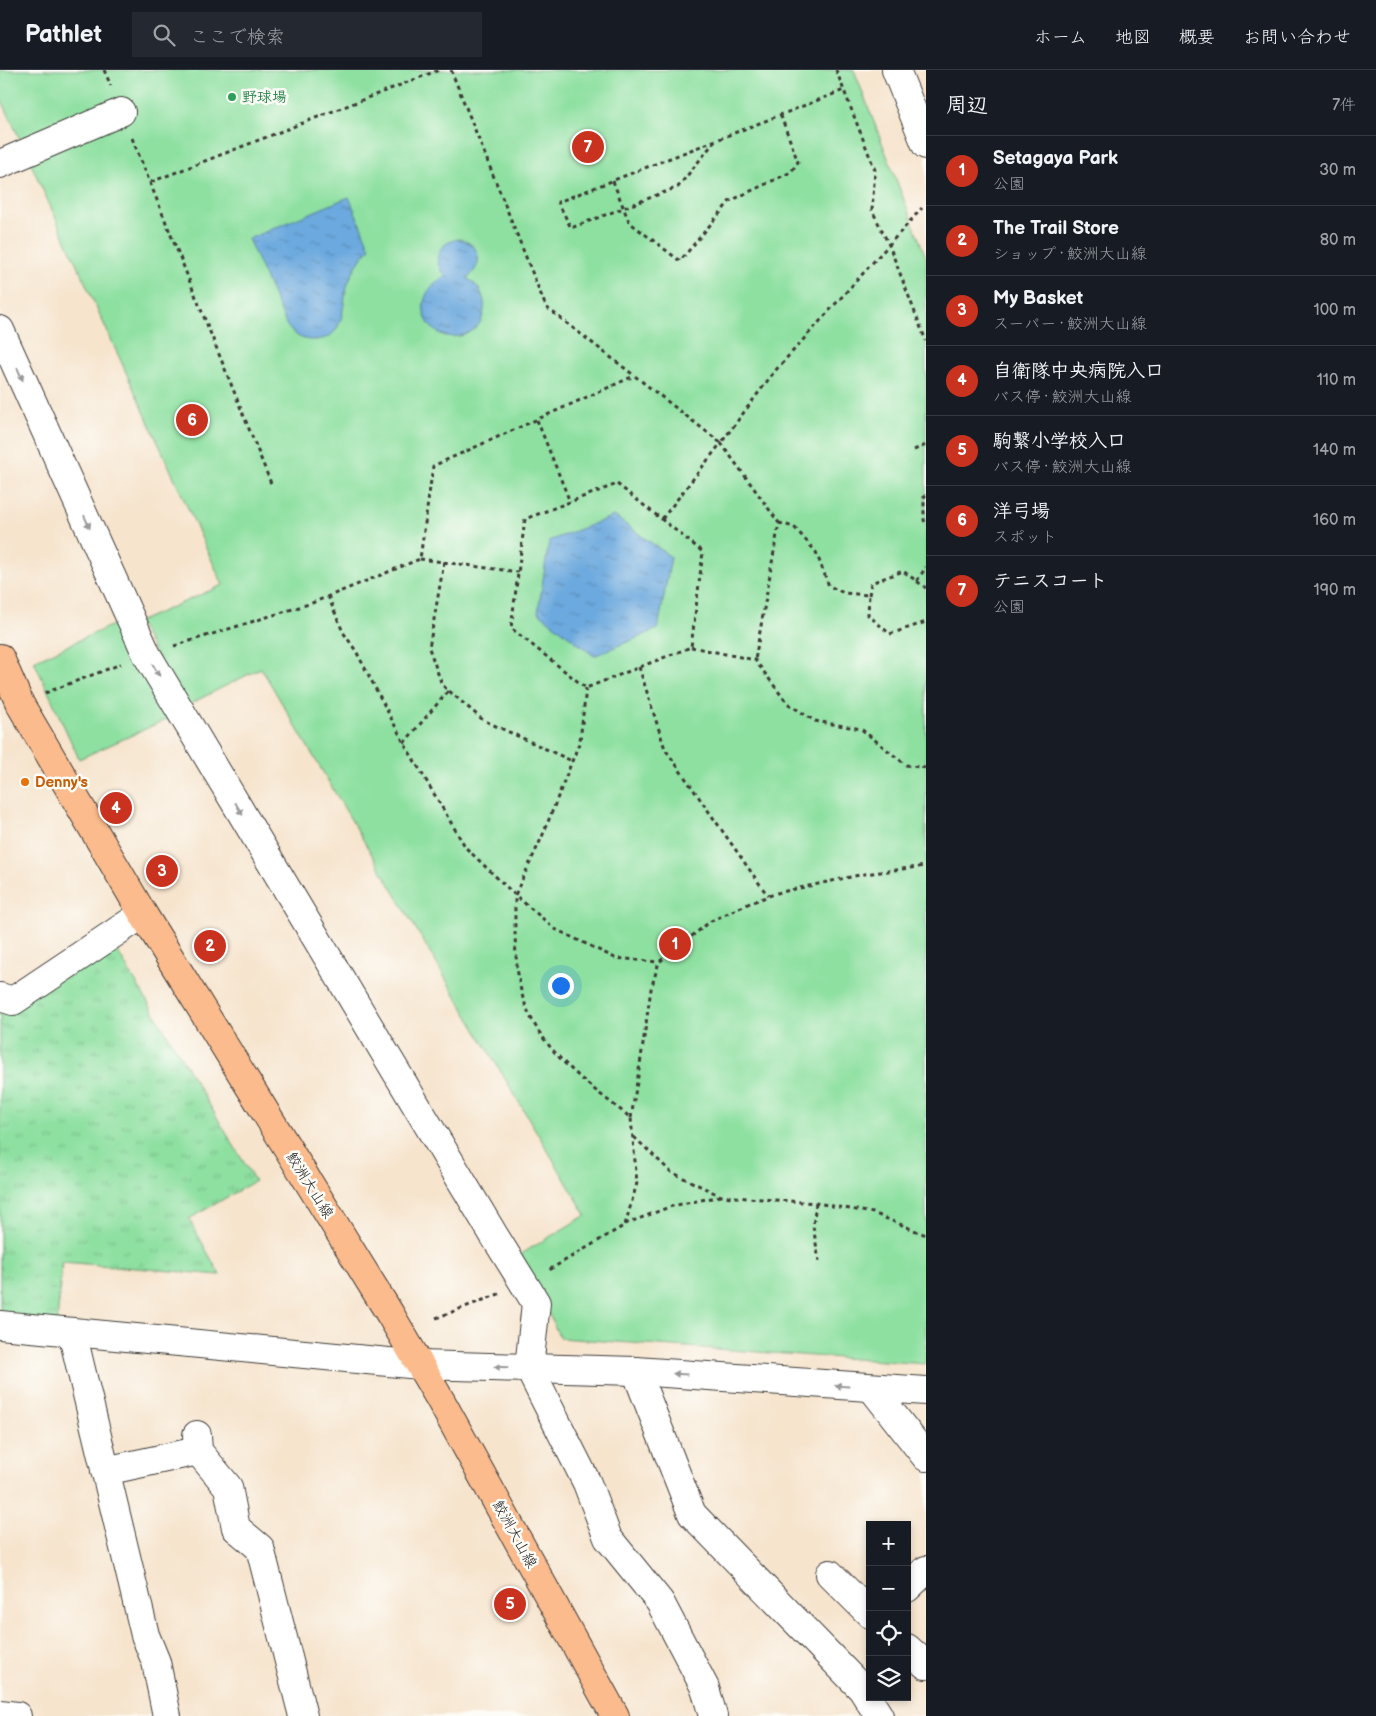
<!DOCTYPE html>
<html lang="ja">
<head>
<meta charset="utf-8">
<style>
  :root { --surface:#171b24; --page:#242831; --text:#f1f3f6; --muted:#9ea1a6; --line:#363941; --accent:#c8321e }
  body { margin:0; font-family:"Balsamiq Sans","Klee One",sans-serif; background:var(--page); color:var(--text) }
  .controls { position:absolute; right:15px; bottom:15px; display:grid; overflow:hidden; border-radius:0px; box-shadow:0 2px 8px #0003 }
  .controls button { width:45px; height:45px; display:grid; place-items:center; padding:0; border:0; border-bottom:1px solid var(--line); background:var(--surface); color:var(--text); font:25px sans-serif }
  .you { position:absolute; left:560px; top:915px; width:18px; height:18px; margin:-12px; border:4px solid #fff; border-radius:50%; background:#1a73e8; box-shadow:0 0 0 8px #1a73e833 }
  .badge { display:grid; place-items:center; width:32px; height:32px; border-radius:50%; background:var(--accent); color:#fff; font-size:16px; font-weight:700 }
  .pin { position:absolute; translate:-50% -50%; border:2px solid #fff; box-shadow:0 1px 5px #0006 }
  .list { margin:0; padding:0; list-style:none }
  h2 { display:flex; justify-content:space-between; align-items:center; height:65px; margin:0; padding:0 20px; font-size:21px }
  h2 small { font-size:16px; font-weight:400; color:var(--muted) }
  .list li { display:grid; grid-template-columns:32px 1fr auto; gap:15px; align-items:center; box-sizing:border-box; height:70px; padding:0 20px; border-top:1px solid var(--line) }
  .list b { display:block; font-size:19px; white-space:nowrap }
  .list p { margin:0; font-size:16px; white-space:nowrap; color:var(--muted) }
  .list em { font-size:16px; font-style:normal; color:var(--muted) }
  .icon { flex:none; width:28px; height:28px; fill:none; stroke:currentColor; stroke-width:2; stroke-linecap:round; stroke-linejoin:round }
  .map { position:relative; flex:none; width:926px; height:1646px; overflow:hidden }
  header { display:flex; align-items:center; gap:30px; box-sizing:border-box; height:70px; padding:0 25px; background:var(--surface); border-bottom:1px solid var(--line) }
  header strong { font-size:24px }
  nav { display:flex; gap:28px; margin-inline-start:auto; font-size:18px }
  .search { width:350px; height:45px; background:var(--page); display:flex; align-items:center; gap:12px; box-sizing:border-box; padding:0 18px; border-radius:0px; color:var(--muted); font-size:19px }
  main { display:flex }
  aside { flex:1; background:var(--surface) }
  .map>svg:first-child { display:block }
</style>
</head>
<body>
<header>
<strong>Pathlet</strong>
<div class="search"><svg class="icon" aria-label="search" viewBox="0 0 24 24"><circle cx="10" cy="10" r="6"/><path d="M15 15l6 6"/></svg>ここで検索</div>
<nav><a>ホーム</a><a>地図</a><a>概要</a><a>お問い合わせ</a></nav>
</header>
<main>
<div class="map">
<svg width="926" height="1646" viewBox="0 0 926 1646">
  <defs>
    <pattern id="grass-tufts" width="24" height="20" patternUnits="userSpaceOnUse" patternTransform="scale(1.25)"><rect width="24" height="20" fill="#8ee0a1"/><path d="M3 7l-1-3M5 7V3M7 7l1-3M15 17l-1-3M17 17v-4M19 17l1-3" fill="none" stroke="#7ac08a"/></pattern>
    <pattern id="water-ripples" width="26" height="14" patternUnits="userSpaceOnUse" patternTransform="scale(1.25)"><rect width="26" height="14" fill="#6ca9de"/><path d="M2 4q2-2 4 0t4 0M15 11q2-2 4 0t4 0" fill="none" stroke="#5889b3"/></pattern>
  </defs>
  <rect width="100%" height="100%" fill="#fdfcf7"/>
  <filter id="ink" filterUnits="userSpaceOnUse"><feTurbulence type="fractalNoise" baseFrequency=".02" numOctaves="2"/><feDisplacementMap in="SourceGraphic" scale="10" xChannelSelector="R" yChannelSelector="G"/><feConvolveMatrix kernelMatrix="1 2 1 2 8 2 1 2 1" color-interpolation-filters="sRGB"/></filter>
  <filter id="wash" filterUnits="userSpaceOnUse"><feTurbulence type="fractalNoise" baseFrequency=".0096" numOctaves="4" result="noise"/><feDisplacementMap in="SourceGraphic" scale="20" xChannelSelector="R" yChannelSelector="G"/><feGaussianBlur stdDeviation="1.12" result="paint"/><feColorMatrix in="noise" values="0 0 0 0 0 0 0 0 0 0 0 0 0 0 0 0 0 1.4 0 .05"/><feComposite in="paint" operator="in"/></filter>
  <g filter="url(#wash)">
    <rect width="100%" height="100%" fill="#f6e4cd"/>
    <path fill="url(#grass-tufts)" stroke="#557e5e" d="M105,879H116L255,1111L189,1149L220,1205L62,1192L57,1253L0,1247V937Z"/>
    <g fill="#8ee0a1" stroke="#557e5e">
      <path d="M0,0H854L926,187V1294L560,1268L521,1184L586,1145L261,598L184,637L138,552L223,515L0,26Z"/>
      <path d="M119,552L172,647L79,689L34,591Z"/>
    </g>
    <g fill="url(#water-ripples)" stroke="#44627d">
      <path d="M349,127L370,178C361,188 354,198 349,211C340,232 349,271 312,270C301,270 293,264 287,256L248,169Z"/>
      <path d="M459,169C481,174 485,195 467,208C478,215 486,226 484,240C483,250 478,259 468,263C432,281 401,229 446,206C430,191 438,172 459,169Z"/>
      <path d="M614,446L671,487L658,559L594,586L538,542L549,471Z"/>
    </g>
  </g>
  <g filter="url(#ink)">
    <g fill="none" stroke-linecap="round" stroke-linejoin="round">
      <g stroke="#3d3a37" stroke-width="30">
        <g id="minor">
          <path d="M896,0L926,75"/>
          <path d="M0,94L121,42"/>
          <path d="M0,260L147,585L495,1167L536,1233L529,1298L587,1413L608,1468L660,1532L705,1618L713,1646"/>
          <path d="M0,927L13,931L143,844"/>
          <path d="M0,1255L420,1295L636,1301L926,1321"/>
          <path d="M72,1262L145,1565L156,1592L167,1646"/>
          <path d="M636,1301L692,1444L862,1619L879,1646"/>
          <path d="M872,1318L926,1387"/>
          <path d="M197,1365L198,1381L228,1417L236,1458L260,1478L303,1646"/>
          <path d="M105,1401L198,1381"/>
          <path d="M830,1504L870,1544"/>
          <path d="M907,1518L926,1500"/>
          <path d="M907,1578L926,1595"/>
          <path d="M0,1644L17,1646"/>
        </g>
      </g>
      <g stroke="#3d3a37" stroke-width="30">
        <path id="major" d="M0,588L20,634L143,844L390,1244L441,1331L615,1646"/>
      </g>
      <g stroke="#3d3a37" stroke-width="3" stroke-dasharray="4 4" stroke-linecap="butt">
        <path d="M104,0L111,16"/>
        <path d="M451,0L546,237L721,373L774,302L922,138"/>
        <path d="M836,0L875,100L872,140L889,175L926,271"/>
        <path d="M132,68L272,416"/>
        <path d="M715,71L678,117L571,158L558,132L844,20"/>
        <path d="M613,111L629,152L680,191L730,131L791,102L798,92L781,46"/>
        <path d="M151,112L439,0"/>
        <path d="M537,350L570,432"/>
        <path d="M914,380L926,375"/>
        <path d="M617,414L703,482L691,577L586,618L511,558L525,449Z"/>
        <path d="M926,425L924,427V450L926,455"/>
        <path d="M662,449L721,373L779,453L755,590"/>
        <path d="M779,453L794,457L816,482L829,516L844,523L869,525L868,545L890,564L926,552"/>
        <path d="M420,489L518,502"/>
        <path d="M444,492L429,578L442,615L483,650L572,691"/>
        <path d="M917,511L926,497"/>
        <path d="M869,525L871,513L903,501L926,518"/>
        <path d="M328,526L343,562L356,581L404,673L466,778L515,825C515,855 514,886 520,916C532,976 586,1013 631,1048L637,1113L625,1155L549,1200"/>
        <path d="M174,576L312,533L420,489L433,396L634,306"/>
        <path d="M691,577L755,590L787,633L815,651L861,659L906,695L926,698"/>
        <path d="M639,597L665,679L768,826"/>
        <path d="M586,618L580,671L542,767L515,825L555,859L615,888L659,892"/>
        <path d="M45,623L121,594"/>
        <path d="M404,673L449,620"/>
        <path d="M631,1048L641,988L651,919L659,892L711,851L750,833L777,823L864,804L926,796"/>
        <path d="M634,1067L671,1102L721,1126L816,1133L873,1143L926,1165"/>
        <path d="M816,1133L813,1156L819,1191"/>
        <path d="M625,1154L672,1136L721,1126"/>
        <path d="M436,1248L499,1224"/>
      </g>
      <use href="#minor" stroke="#fff" stroke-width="28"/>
      <use href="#major" stroke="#fbbb8d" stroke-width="28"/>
    </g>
    <defs><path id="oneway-solid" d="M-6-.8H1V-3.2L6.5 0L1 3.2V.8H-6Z" transform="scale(1.25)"/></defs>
    <g fill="#999">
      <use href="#oneway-solid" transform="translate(20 304) rotate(66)"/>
      <use href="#oneway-solid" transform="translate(87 452) rotate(66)"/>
      <use href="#oneway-solid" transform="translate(156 600) rotate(59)"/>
      <use href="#oneway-solid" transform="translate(239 739) rotate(59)"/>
      <use href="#oneway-solid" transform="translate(501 1297) rotate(-178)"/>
      <use href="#oneway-solid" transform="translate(680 1304) rotate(-176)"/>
      <use href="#oneway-solid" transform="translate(842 1316) rotate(-176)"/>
    </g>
  </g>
  <circle fill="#2e9e5b" stroke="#fdfcf7" stroke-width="2" cx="232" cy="27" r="5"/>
  <circle fill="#e8710a" stroke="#fdfcf7" stroke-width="2" cx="25" cy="712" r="5"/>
  <g text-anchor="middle" stroke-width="5" stroke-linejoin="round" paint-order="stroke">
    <g font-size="15" font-weight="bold" fill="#27864d" stroke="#fdfcf7" text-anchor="start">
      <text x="242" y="32">野球場</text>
    </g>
    <g font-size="15" font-weight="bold" fill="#c56008" stroke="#fdfcf7" text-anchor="start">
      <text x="35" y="717">Denny's</text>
    </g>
    <g font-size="15" fill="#1c1c1c" stroke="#fdfcf7">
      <text transform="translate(310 1115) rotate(58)" y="5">鮫洲大山線</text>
      <text transform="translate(515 1464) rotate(61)" y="5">鮫洲大山線</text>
    </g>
  </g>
</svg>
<div class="controls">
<button>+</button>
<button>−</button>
<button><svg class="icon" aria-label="locate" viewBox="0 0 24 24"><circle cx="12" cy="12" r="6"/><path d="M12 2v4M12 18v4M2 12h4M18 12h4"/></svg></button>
<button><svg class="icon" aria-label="layers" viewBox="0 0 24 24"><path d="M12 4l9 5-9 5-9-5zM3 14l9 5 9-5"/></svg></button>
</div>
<div class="you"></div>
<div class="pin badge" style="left:675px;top:874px">1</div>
<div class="pin badge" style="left:210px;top:876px">2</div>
<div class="pin badge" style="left:162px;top:801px">3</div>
<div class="pin badge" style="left:116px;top:738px">4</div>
<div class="pin badge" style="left:510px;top:1534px">5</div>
<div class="pin badge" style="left:192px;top:350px">6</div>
<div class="pin badge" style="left:588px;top:77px">7</div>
</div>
<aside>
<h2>周辺<small>7件</small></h2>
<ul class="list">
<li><span class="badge">1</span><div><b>Setagaya Park</b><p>公園</p></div><em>30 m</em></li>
<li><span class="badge">2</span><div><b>The Trail Store</b><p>ショップ · 鮫洲大山線</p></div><em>80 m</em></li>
<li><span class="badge">3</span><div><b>My Basket</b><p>スーパー · 鮫洲大山線</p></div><em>100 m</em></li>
<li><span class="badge">4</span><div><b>自衛隊中央病院入口</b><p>バス停 · 鮫洲大山線</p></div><em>110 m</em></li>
<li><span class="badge">5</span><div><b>駒繋小学校入口</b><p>バス停 · 鮫洲大山線</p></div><em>140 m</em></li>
<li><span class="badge">6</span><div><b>洋弓場</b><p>スポット</p></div><em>160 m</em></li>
<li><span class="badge">7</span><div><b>テニスコート</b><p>公園</p></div><em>190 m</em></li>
</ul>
</aside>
</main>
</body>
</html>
